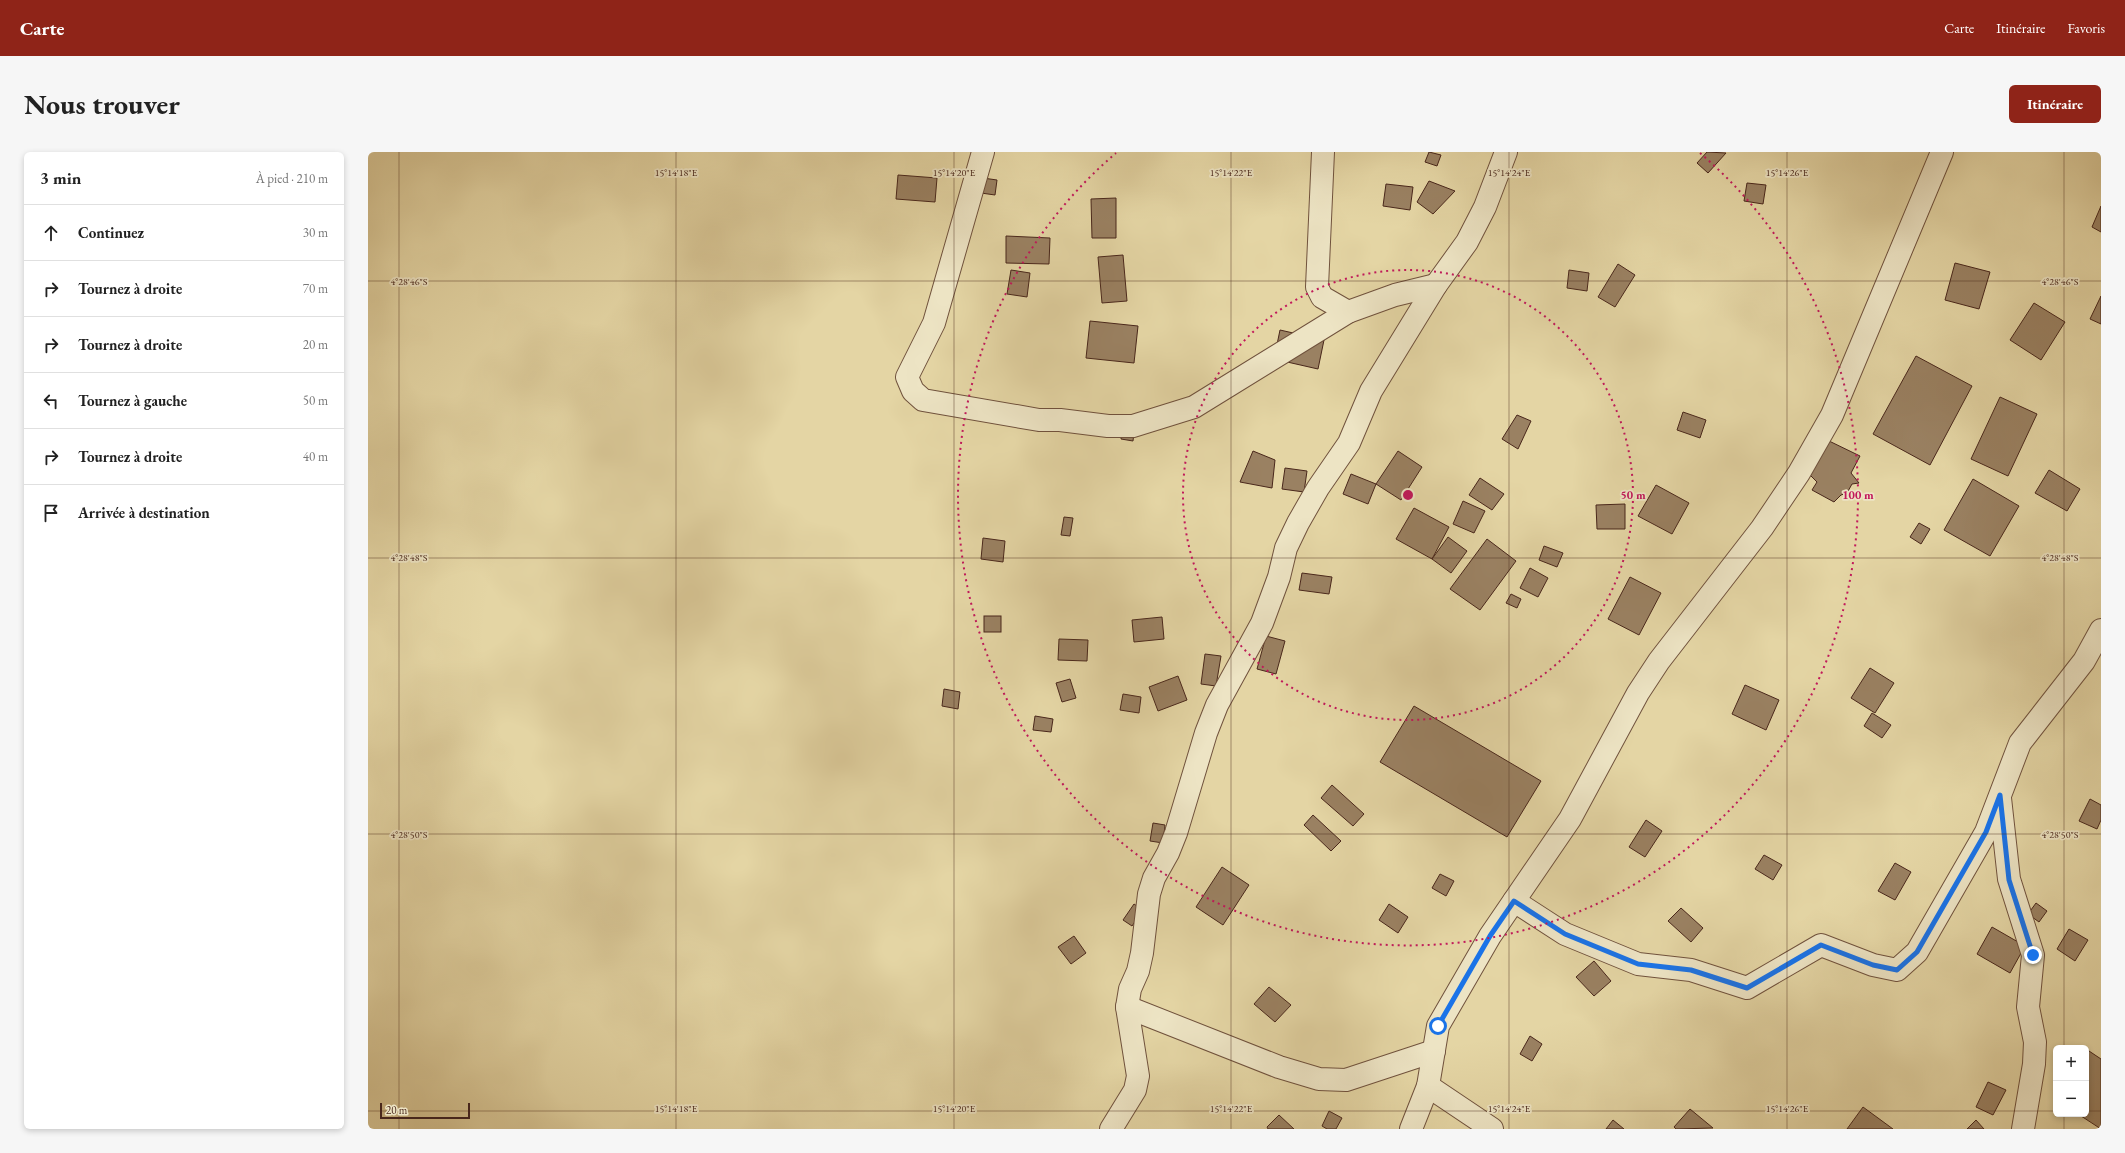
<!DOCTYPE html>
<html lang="fr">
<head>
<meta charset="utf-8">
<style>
  :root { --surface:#fff; --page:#f6f6f6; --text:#222; --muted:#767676; --line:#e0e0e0; --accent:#8f2418 }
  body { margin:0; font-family:"EB Garamond",serif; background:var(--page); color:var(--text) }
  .controls { position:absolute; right:12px; bottom:12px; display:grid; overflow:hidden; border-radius:6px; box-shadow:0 2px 6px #0003 }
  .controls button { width:36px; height:36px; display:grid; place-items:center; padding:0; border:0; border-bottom:1px solid var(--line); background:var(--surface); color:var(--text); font:20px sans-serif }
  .scale { position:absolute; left:12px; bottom:10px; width:90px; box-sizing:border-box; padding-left:4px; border:2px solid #49271b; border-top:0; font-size:11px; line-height:14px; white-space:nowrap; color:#49271b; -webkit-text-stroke:3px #ede4c4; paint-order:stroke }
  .stop { position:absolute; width:12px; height:12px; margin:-9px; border:3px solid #1a73e8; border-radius:50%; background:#fff }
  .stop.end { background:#1a73e8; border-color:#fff; box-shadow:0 1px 4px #0008 }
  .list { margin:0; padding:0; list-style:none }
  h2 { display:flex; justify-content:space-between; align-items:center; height:52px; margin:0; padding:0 16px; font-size:17px }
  h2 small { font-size:13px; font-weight:400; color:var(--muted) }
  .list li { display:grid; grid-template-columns:26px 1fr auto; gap:12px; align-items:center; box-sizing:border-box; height:56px; padding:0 16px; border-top:1px solid var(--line) }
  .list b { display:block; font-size:15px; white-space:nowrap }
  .list em { font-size:13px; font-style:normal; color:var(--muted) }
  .icon { flex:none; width:22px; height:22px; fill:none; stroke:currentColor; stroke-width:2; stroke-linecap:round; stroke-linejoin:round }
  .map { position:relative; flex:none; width:1733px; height:977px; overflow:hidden; border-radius:6px }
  header { display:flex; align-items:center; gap:24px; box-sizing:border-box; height:56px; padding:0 20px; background:var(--accent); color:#fff }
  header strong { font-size:19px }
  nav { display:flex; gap:22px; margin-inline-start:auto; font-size:14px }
  .intro { display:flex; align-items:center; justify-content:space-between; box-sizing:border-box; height:96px; padding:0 24px }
  h1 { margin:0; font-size:28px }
  .button { padding:10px 18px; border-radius:6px; background:var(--accent); color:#fff; font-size:14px; font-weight:700 }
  main { display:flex; gap:24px; padding:0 24px }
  aside { flex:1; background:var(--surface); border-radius:6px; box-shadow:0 2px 6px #0003 }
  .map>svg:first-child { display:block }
</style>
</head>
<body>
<header>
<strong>Carte</strong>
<nav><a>Carte</a><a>Itinéraire</a><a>Favoris</a></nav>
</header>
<div class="intro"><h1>Nous trouver</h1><a class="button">Itinéraire</a></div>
<main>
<aside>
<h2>3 min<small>À pied · 210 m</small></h2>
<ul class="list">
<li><svg class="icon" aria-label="ahead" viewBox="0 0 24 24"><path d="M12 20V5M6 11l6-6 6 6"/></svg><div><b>Continuez</b></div><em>30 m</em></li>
<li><svg class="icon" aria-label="right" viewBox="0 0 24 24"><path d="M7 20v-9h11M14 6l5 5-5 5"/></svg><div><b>Tournez à droite</b></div><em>70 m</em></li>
<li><svg class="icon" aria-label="right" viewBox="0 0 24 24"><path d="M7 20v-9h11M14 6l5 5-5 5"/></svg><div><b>Tournez à droite</b></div><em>20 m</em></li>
<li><svg class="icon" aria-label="left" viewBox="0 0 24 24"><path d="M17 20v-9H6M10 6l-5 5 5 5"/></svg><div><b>Tournez à gauche</b></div><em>50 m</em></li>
<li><svg class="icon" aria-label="right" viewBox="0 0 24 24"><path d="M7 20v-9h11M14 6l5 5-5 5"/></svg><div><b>Tournez à droite</b></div><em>40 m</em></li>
<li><svg class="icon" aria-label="arrive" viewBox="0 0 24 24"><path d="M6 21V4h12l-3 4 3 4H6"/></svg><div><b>Arrivée à destination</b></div></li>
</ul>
</aside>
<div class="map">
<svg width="1733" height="977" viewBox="0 0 1733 977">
  <rect width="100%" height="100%" fill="#e4d5a4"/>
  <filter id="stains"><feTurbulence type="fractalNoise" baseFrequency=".005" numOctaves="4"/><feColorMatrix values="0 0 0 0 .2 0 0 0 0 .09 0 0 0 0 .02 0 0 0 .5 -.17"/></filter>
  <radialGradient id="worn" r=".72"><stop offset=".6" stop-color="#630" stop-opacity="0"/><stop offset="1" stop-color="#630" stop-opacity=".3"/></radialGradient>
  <g fill="#9a8162" stroke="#49271b">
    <path d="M1061,0L1073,3L1069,14L1057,10Z"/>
    <path d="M1339,0L1358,1L1340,21L1329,11Z"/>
    <path d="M530,23L569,26L567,50L528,47Z"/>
    <path d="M615,26L629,28L627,43L613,41Z"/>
    <path d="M1061,29L1087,39L1065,62L1049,50Z"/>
    <path d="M1379,31L1398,33L1395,52L1376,49Z"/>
    <path d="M1018,32L1045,35L1042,58L1015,54Z"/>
    <path d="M748,46V86H724L723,47Z"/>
    <path d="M1733,54V80L1724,75Z"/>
    <path d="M638,84L682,86L681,112L638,111Z"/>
    <path d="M755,103L759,149L734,151L730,105Z"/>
    <path d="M1587,111L1622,120L1611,157L1577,148Z"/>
    <path d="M1250,112L1267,123L1247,155L1230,145Z"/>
    <path d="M643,118L662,121L659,145L639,142Z"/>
    <path d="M1201,118L1221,121L1219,139L1199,136Z"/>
    <path d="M1733,144V172L1722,167Z"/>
    <path d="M1666,151L1697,170L1673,208L1642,188Z"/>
    <path d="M722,169L770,174L766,211L718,206Z"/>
    <path d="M912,178L956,188L950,217L906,207Z"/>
    <path d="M1548,204L1604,234L1562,313L1505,282Z"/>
    <path d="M1632,245L1669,262L1640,324L1603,307Z"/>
    <path d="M1315,260L1338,268L1332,286L1309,278Z"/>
    <path d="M1149,263L1163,269L1150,297L1134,287Z"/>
    <path d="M754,279L766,280L765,289L753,287Z"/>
    <path d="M1459,288L1492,304L1483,321L1491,331L1484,332L1479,341L1473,343L1466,350L1444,338L1449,330L1442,323Z"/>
    <path d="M885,299L907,308L904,336L872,330Z"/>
    <path d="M1030,299L1054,315L1033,348L1008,332Z"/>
    <path d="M917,316L939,319L936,340L914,337Z"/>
    <path d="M1681,318L1712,337L1699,359L1667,341Z"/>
    <path d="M983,322L1008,332L1000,352L975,342Z"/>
    <path d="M1112,326L1136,342L1124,358L1101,343Z"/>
    <path d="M1605,327L1651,354L1622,404L1576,378Z"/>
    <path d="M1288,333L1321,351L1304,382L1270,364Z"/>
    <path d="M1095,349L1117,359L1106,381L1085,372Z"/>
    <path d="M1257,352V377H1229L1228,353Z"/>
    <path d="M1046,356L1081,375L1064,407L1028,387Z"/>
    <path d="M696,365L705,366L702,384L693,383Z"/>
    <path d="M1551,371L1562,377L1553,392L1542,385Z"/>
    <path d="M1080,385L1099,399L1083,421L1064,407Z"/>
    <path d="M615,386L637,389L635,410L613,407Z"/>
    <path d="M1119,387L1148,409L1112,458L1082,437Z"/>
    <path d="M1176,394L1195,401L1189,415L1171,408Z"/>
    <path d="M1162,416L1180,426L1170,445L1152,436Z"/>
    <path d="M934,421L964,425L961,442L931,438Z"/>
    <path d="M1262,425L1293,441L1271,483L1240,467Z"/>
    <path d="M1143,442L1153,447L1149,456L1138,451Z"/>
    <rect x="616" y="464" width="17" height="16"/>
    <path d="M794,465L796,487L766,490L764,468Z"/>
    <path d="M898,484L917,489L908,522L889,517Z"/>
    <path d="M691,487L720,488L719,509L690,508Z"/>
    <path d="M837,502L853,504L848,534L833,532Z"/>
    <path d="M1502,516L1526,531L1507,561L1483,546Z"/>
    <path d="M810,524L819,548L790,559L781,535Z"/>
    <path d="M702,527L708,546L694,550L688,531Z"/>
    <path d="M1377,533L1411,548L1398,578L1364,562Z"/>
    <path d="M576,537L592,540L590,557L574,554Z"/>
    <path d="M755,542L773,545L771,561L752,558Z"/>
    <path d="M1046,554L1173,629L1139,685L1012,610Z"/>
    <path d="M1504,561L1523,573L1514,586L1496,574Z"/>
    <path d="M667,564L685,567L683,580L665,578Z"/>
    <path d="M964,633L996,662L985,674L953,646Z"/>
    <path d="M1722,647L1733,653V668L1729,677L1711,669Z"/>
    <path d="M945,663L973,689L963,699L936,673Z"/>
    <path d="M1278,668L1294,679L1277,705L1261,695Z"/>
    <path d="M785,671L797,673L795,691L782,689Z"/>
    <path d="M1396,703L1414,713L1405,728L1387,717Z"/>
    <path d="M1527,711L1543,720L1527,748L1510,739Z"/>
    <path d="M854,715L881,733L855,773L828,755Z"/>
    <path d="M1072,722L1086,729L1078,744L1064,736Z"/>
    <path d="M1668,751L1679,759L1671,770L1660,762Z"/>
    <path d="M766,752L775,758L764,774L755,768Z"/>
    <path d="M1021,752L1040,765L1030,781L1011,768Z"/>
    <path d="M1313,756L1335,776L1323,790L1300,769Z"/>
    <path d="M1624,775L1657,794L1642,821L1609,802Z"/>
    <path d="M1701,777L1720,788L1707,809L1689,797Z"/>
    <path d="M706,784L718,801L703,812L690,795Z"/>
    <path d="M1226,809L1243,829L1226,844L1208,825Z"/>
    <path d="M901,835L923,853L907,870L886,852Z"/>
    <path d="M1162,884L1174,892L1164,909L1152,902Z"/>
    <path d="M1718,897L1733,907V977L1710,962H1718Z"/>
    <path d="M1620,930L1638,938L1625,963L1608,955Z"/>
    <path d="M1495,955L1525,977H1479Z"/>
    <path d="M1322,957L1345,976L1308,977L1306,975Z"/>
    <path d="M961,959L974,966L968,977H959L954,974Z"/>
    <path d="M911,963L926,977H900L899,975Z"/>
    <path d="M1245,968L1256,977H1238Z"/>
    <path d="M1608,968L1616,977H1599Z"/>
  </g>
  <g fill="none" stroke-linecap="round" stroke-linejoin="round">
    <g stroke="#70523d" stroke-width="24">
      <g id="minor">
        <path d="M615,0L566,171L539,225L545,239L555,248L671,268H692L740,274H765L826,255L980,160L1027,143L1068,133"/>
        <path d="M955,0L949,135L954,145L980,160"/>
        <path d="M1632,646L1641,727L1665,803L1660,855L1667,890L1666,912L1655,977"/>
        <path d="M1146,749L1197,782L1270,812L1323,818L1379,836L1453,793L1505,813L1529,818L1549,800L1618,680L1652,591L1716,509L1733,478"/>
        <path d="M759,855L911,915L951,927L978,928L1066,899"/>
        <path d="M1060,934L1124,977"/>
        <path d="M743,977L767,938L770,924L759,855L762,837L770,819L774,801L781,742L786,726L800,701L808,681L838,581L849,553L894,471L911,425L918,396L930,371L950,336L981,291L1003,239L1068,133L1099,90L1117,55L1138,0"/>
        <path d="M1043,977L1060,934L1070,874L1122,784L1202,667L1270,541L1291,509L1394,376L1431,321L1464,263L1574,0"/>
      </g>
    </g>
    <use href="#minor" stroke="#ede4c4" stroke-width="22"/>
  </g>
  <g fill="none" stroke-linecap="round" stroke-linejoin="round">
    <path stroke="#1a73e8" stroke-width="5" d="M1070,874L1122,784L1146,749L1197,782L1270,812L1323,818L1379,836L1453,793L1505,813L1529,818L1549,800L1618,680L1632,643L1641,728L1665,803"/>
  </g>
  <path fill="none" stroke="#49271b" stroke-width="1" stroke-opacity="0.45" d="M31,0V977M308,0V977M586,0V977M863,0V977M1141,0V977M1419,0V977M1696,0V896M0,129H1733M0,406H1733M0,682H1733M0,959H1688M1718,959H1733M1696,962V977"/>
  <g fill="none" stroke="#c2185b" stroke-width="2" stroke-dasharray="2 4">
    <circle cx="1040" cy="343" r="225"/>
    <path d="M1332 1A450 450 0 1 1 748 1"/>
  </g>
  <g font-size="10" text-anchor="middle" fill="#49271b" stroke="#ede4c4" stroke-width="3.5" stroke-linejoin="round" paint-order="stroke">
    <text x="308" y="24">15°14'18"E</text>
    <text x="586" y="24">15°14'20"E</text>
    <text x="863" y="24">15°14'22"E</text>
    <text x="1141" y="24">15°14'24"E</text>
    <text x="1419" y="24">15°14'26"E</text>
    <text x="41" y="133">4°28'46"S</text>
    <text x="1692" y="133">4°28'46"S</text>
    <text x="41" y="409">4°28'48"S</text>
    <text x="1692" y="409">4°28'48"S</text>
    <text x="41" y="686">4°28'50"S</text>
    <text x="1692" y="686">4°28'50"S</text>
    <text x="308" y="960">15°14'18"E</text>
    <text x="586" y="960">15°14'20"E</text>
    <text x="863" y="960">15°14'22"E</text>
    <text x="1141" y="960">15°14'24"E</text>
    <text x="1419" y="960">15°14'26"E</text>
  </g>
  <circle cx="1040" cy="343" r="6" fill="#c2185b" stroke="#ede4c4" stroke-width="2"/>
  <g font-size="12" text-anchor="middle" font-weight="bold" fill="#c2185b" stroke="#ede4c4" stroke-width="3.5" stroke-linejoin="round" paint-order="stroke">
    <text x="1265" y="347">50 m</text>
    <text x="1490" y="347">100 m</text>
  </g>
  <rect width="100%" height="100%" filter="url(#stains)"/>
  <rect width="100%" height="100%" fill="url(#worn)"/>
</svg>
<div class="controls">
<button>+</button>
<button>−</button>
</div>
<div class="scale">20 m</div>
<div class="stop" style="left:1070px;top:874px"></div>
<div class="stop end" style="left:1665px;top:803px"></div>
</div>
</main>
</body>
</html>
